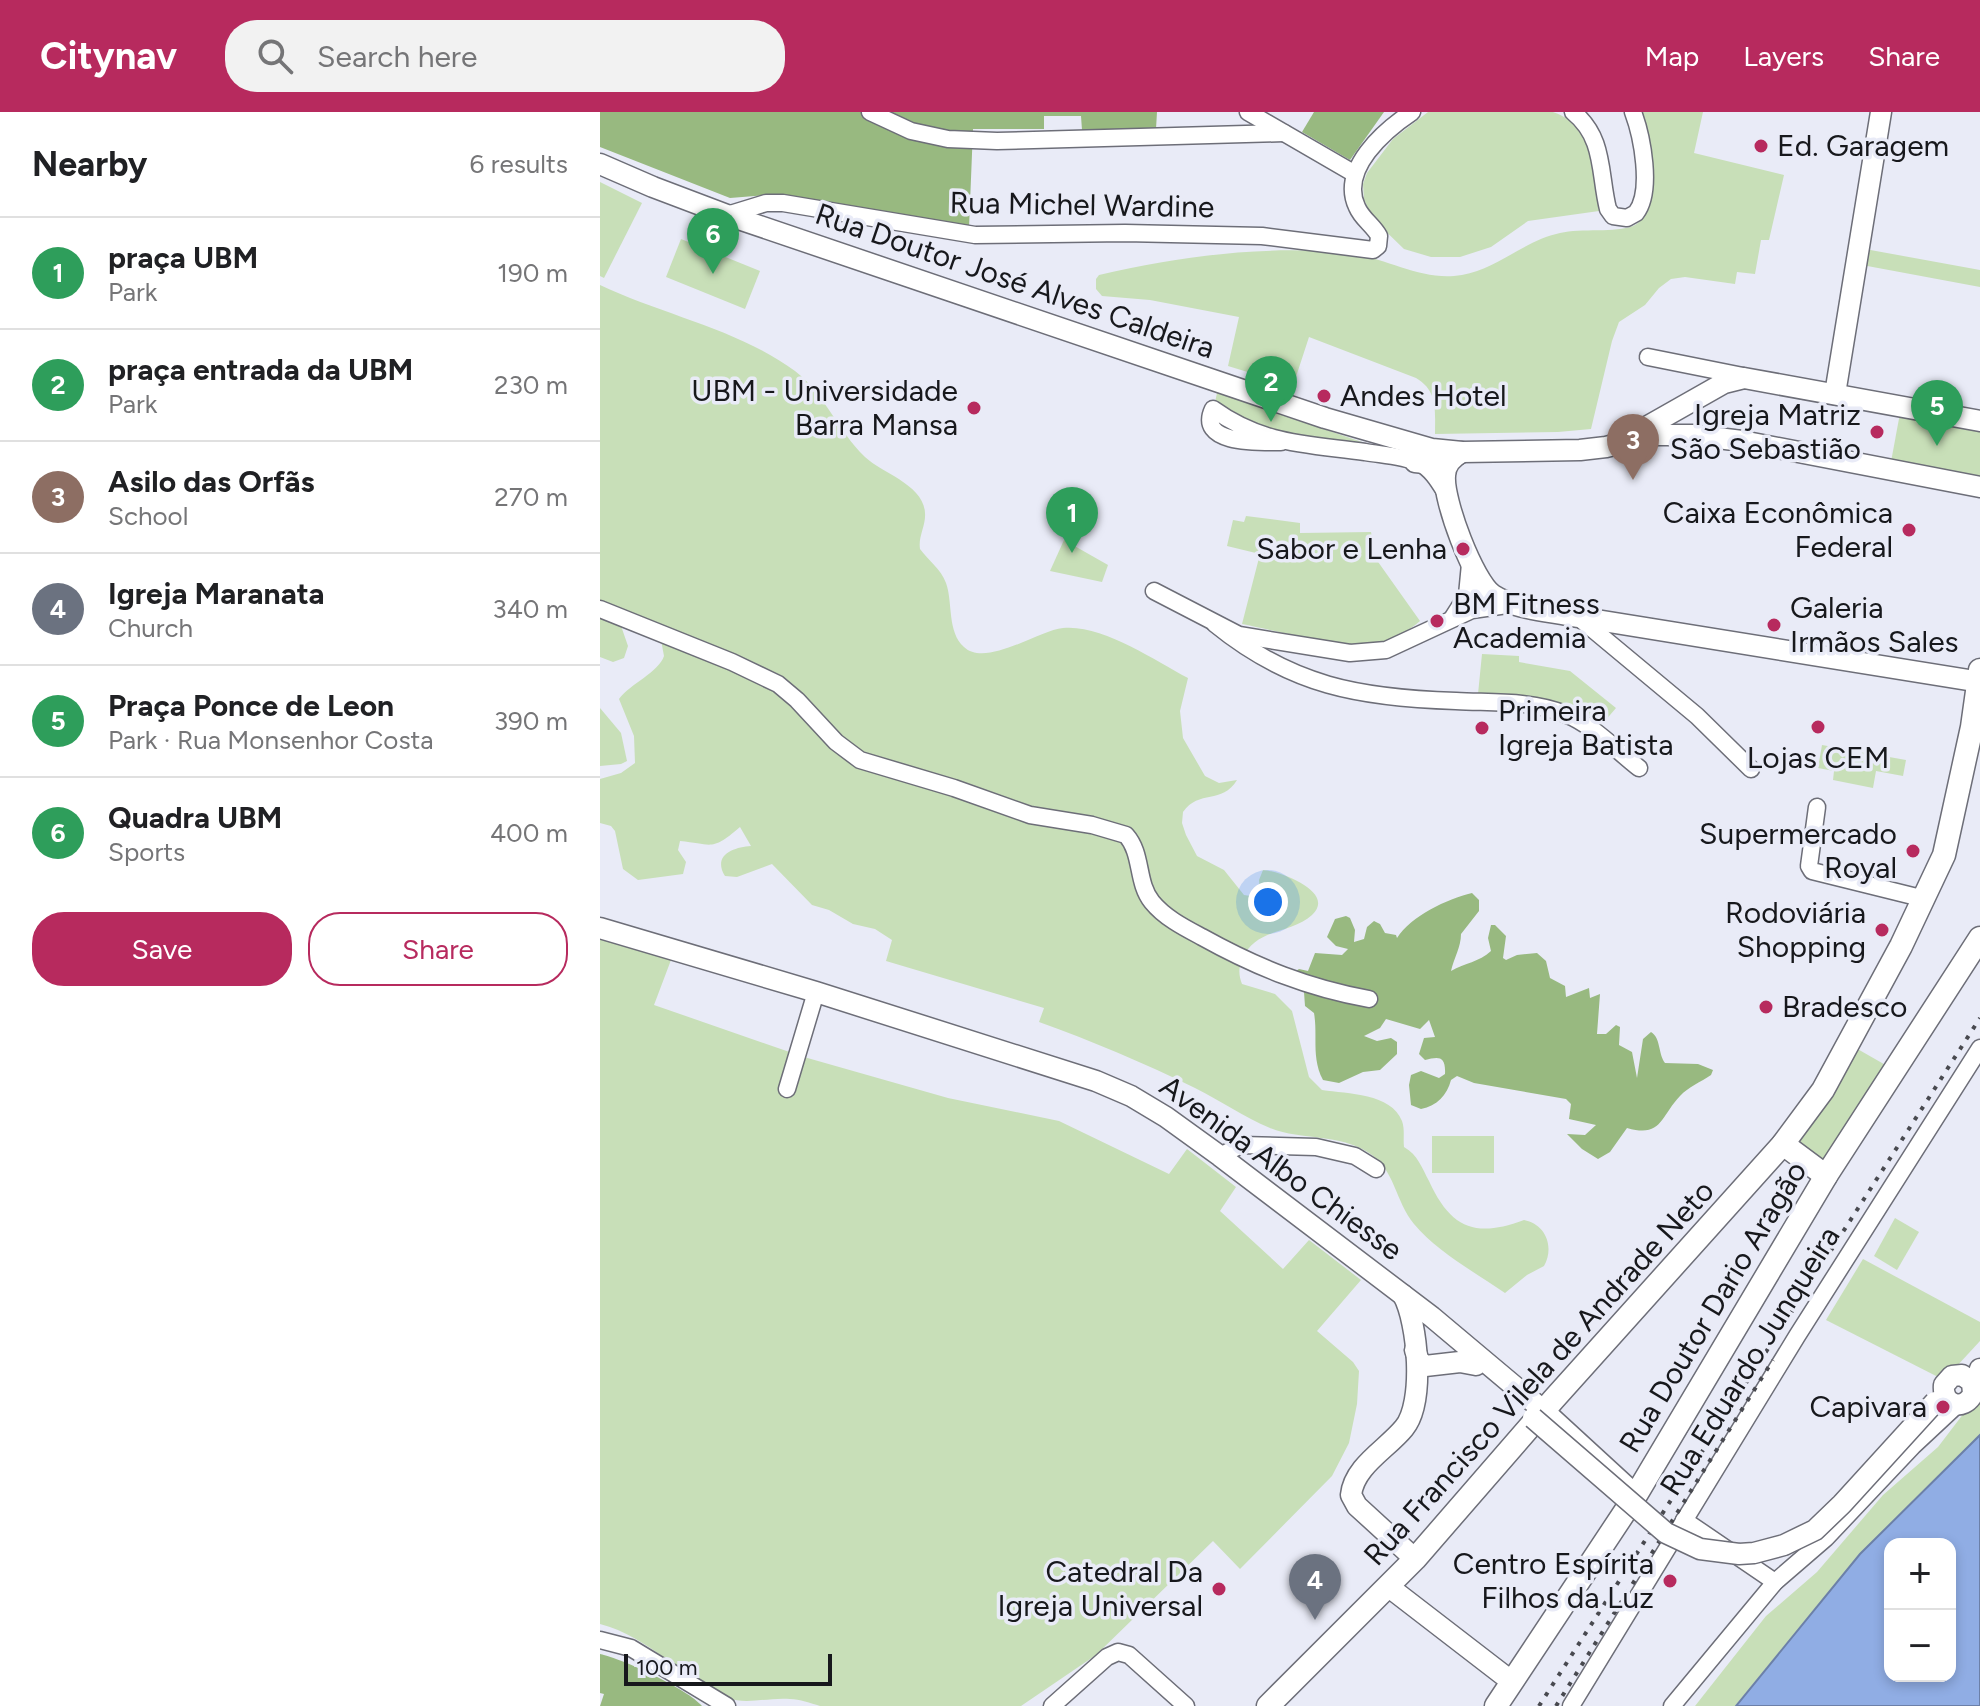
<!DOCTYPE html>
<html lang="en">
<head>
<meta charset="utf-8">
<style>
  :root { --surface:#fff; --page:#f2f2f2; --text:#202124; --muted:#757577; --line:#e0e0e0; --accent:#b72a5e }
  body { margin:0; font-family:Figtree,sans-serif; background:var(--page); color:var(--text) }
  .controls { position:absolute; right:24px; bottom:24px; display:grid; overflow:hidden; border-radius:16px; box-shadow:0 4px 12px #0003 }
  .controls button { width:72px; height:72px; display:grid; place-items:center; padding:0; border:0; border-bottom:2px solid var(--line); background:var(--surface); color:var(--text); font:40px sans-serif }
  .scale { position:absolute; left:24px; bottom:20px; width:208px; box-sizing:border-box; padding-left:8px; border:4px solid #17181c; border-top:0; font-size:22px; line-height:28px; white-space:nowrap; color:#17181c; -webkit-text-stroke:6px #e9ebf7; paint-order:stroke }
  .you { position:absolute; left:668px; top:790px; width:28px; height:28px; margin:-20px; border:6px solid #fff; border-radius:50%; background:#1a73e8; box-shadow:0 0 0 12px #1a73e833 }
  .badge { display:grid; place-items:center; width:52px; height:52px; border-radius:50%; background:var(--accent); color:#fff; font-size:26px; font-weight:700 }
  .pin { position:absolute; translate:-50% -66px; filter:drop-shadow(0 2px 4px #0008) }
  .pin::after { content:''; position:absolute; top:42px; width:28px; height:24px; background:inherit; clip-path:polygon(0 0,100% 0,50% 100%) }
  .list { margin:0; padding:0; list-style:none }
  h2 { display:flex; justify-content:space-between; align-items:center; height:104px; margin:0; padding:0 32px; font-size:34px }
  h2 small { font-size:26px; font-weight:400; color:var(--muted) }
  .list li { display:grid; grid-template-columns:52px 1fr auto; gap:24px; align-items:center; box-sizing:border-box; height:112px; padding:0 32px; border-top:2px solid var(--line) }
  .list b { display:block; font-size:30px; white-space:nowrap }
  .list p { margin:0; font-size:26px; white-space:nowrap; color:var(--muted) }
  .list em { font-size:26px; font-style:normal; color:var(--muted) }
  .actions { display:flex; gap:16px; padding:24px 32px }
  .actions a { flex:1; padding:18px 0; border:2px solid var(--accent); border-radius:32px; text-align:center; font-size:28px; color:var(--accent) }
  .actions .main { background:var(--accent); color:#fff }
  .icon { flex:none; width:44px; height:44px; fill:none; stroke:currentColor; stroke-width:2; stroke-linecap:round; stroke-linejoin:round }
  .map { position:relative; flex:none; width:1380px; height:1594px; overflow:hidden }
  header { display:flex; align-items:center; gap:48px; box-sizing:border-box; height:112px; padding:0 40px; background:var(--accent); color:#fff }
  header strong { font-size:38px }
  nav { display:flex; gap:44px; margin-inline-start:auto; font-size:28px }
  .search { width:560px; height:72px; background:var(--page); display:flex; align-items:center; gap:20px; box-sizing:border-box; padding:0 28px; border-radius:32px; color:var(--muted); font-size:30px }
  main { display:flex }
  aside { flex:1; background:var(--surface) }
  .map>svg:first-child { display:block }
</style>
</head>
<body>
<header>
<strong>Citynav</strong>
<div class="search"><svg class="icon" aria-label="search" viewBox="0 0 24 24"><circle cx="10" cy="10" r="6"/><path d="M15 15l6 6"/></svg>Search here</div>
<nav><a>Map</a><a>Layers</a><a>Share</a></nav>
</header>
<main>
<aside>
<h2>Nearby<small>6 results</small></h2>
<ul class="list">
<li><span class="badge" style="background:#2e9e5b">1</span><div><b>praça UBM</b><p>Park</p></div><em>190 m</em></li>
<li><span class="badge" style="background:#2e9e5b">2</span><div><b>praça entrada da UBM</b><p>Park</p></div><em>230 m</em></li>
<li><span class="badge" style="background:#8d6e63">3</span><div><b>Asilo das Orfãs</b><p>School</p></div><em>270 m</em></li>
<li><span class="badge" style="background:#6b7280">4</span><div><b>Igreja Maranata</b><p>Church</p></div><em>340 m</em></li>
<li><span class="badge" style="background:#2e9e5b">5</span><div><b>Praça Ponce de Leon</b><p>Park · Rua Monsenhor Costa</p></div><em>390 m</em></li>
<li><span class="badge" style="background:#2e9e5b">6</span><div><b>Quadra UBM</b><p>Sports</p></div><em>400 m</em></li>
</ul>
<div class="actions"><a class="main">Save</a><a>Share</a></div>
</aside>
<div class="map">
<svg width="1380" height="1594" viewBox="0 0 1380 1594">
  <rect width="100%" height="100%" fill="#e9ebf7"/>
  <g fill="#c8dfb8">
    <path d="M828,0H953C998,16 995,59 999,99L928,109L891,135L860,145H831L804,137L772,106L764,87L763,72L767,61L793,27Z"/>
    <path d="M1040,0H1103L1094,41L1184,63L1169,128H1161L1155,162L1137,160L1135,172L1085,165L1071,167L1059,176L1045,193L1019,210L1012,229L991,317L958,320L835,322C835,298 838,279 816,266L709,225L693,274L628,254L639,205L550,188L502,184L496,177V167L499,163C582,144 663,133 747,141C784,145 818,167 854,164C894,161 922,129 960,121C981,116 1016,121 1033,114C1039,112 1042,106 1045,101Z"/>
    <path d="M0,70L42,91L4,166L0,164Z"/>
    <path d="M81,127L160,159L145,197L66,165Z"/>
    <path d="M1265,137L1380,158V175L1262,153Z"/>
    <path d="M0,173C63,203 138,217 195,259C225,282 238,319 265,345C282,361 324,373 325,401C326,414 318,424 320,437C328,448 341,457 346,471C353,490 347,520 364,535C386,556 439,518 463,516C502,512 554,548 588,566L580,599L583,626L605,664L619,671L637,668C622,693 599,677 583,700L582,711L586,723L597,744L624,758L644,783L657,785L660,782L659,768L663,758C679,759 737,780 712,803C690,823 655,815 642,848C638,857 639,864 642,872L675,882L692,899L709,965L722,978C748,982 791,981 802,1009C805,1018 803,1026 804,1035C818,1043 822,1056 829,1069C851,1117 876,1126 924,1108C945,1112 955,1134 944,1154L927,1163L905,1181C876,1161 836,1139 814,1112C795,1089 795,1057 769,1041C739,1021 703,1029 670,1016C644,1005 621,989 595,976C544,951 492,929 439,910L444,896L286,849L292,828L275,817L253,812L229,798L212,793L172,752L137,765L125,764C112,743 134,735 151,734L140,715C111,740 113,732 80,729L78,738L86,750L83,762L38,768L23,757L15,719L11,714L0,711V667L21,661L35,651L34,624L19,587C30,572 59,560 64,544L61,528L20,511L28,534L24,546L13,550L0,545Z"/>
    <path d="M617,281L774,334L687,328L614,295Z"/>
    <path d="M1301,296L1380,312V373L1290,355Z"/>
    <path d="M646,404L700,411V421L771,420L776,447L820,509C808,519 796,527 781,531C747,538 678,519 642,512L660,442L627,434L633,408L644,410Z"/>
    <path d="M464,428L508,453L502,470L450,459Z"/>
    <path d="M882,542L919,544V550L970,559L1016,596L998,617L941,587L878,582Z"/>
    <path d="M0,596L21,621L27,649L21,652L0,654Z"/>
    <path d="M1222,633L1306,648L1303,664L1276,659L1273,676L1233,668L1234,659L1218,656Z"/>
    <path d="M0,826L71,848L54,893L204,945L348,986L459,1009L569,1062L587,1037L636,1075L620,1099L683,1157L709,1128L761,1168L717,1219L753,1250L759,1259L757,1292L749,1331L732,1364L640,1457L613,1429L496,1543L421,1594H220C210,1591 200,1587 190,1587C170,1585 146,1593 128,1586C81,1566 50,1525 0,1512Z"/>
    <path d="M1254,935L1289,955L1228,1058L1188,1031Z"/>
    <rect x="832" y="1024" width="62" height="37"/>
    <path d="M1295,1106L1319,1120L1297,1158L1274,1144Z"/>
    <path d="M1263,1147L1380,1210V1229L1344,1268L1226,1208Z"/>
    <path d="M1380,1280V1323L1260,1442L1135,1594H1095L1166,1504L1217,1460L1283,1383L1338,1335Z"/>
  </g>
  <g fill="#98b980">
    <path d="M0,0H557L556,17L482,18L481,4H444V17H373L369,116L179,82L130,86L0,35Z"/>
    <path d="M714,0H784L750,48L702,20Z"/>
    <path d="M872,781L879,788V799L861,822C861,835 854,846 851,859C865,851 879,850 891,839L888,826L891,813H895L906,824L903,846L906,848L917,843L937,841L946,849L950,866L965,874L966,885L989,876L990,886L1000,882L997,922H1006L1016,913L1020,915L1019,933L1032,940L1037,966L1043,927L1051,920C1061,926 1058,942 1065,951L1098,952L1113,958L1111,963C1101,970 1088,975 1080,984C1060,1005 1062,1026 1027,1016L1010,1040L998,1047L982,1037L967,1022L985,1023L996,1013L969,1007L971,992L966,987L874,971L857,964L851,968C847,983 837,994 821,997L811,993L809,973L811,963L821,959L839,966L845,962C846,943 838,945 825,948L819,942L824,926L835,925L829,908L820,917L786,907L780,916L764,924L777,929L791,926L797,930V942L780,958L763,960L739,971L723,968C711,945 718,924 714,901L705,894L704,880L693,861L699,857L708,859L715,841L742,843L748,837L736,834L727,825L735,807L746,804L750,806L755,818L754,830L764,827L767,815L774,809L780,812L785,821L796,823L797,826C811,804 847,787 872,781Z"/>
    <path d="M0,1542C23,1547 88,1577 102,1594H0L4,1582L0,1581Z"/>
  </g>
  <path fill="#90ade4" stroke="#6c80a8" stroke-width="2" fill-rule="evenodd" d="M1380,1323V1594H1136L1260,1442ZM1290,1432H1350V1564H1290Z"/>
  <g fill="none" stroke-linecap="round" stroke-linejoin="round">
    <g stroke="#6d6e78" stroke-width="19">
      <g id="minor">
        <path d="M270,0L311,19L348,27L397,29L684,21"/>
        <path d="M648,0L755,62"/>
        <path d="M973,0C1005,26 999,61 1008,97L1013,104L1027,106L1036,101C1053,79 1042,24 1033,0"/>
        <path d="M127,103L166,91H183L375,123L525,121L662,124L773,138L778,134L779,124C773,113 762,107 757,95C739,57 785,18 812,0"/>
        <path d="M1048,245L1143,264"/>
        <path d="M681,330C661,330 596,333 613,297C663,333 707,332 765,340C782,343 803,344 819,351C832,357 840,372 847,383"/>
        <path d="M554,479L639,523L750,541L786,538L872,498L914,492"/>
        <path d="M0,497L132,550L178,572L197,588L236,630L260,648L354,676L430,703L492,713L526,723C543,742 536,770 552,790C565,806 585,816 602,825C656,855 708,876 769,887"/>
        <path d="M853,505L867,483L870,452"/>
        <path d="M978,505L1097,604L1151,657"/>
        <path d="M615,512C691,574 760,586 856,589C891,591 931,588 965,602C992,612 1017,639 1039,656"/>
        <path d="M1217,695L1209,754L1212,759L1325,787"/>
        <path d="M187,977L216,880"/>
        <path d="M620,1044L641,1033L716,1035L755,1044L776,1057"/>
        <path d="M1084,1408L1175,1470"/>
        <path d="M0,1528L31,1536L127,1594"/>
        <path d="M452,1594L507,1545L518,1540L529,1543L586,1594"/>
        <path d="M971,1594L1197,1224L1380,936"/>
        <path d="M1072,1594L1175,1470L1226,1426L1313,1334L1357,1293"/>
      </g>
    </g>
    <g stroke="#6d6e78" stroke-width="23">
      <g id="tertiary">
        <path d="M0,52L53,75L127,103L725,306L832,337L862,340L980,338L1006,335L1055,323H1093L1142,329L1380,375"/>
        <path d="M1235,282L1281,0"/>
        <path d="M1034,322L1124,271L1144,266L1380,309"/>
        <path d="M862,340C853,345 845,352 845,364C843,388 873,469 893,483C916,498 952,499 978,505L1380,570"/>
        <path d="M815,350L835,352L857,343"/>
        <path d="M0,816L216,880L496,969L531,984L566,1005L620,1044L832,1205L944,1299L1029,1377"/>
        <path d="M803,1183C818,1210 825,1291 804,1316C787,1337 754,1354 751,1383L757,1394L815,1447"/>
        <path d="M815,1238L819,1249L825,1254L860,1250L876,1253"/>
        <path d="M1373,1282L1372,1270L1362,1263L1352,1264L1344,1273C1342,1293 1363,1300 1373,1282L1380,1257"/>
        <path d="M789,1475L911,1569"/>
      </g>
    </g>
    <g stroke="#6d6e78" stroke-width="25">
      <g id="secondary">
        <path d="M1183,1032L1226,1064"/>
        <path d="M668,1594L815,1447L953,1288L1183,1032L1223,978L1301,834L1344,743L1372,615L1380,558"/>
        <path d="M896,1594L1036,1383L1226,1064L1380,826"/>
      </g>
    </g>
    <use href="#minor" stroke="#fff" stroke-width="16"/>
    <use href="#tertiary" stroke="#fff" stroke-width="20"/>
    <use href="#secondary" stroke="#fff" stroke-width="22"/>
    <g stroke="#48494f" stroke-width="4" stroke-dasharray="4 8" stroke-linecap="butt">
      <path d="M939,1594L1380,906"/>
      <path d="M956,1594L1173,1248"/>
    </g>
    <g stroke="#6d6e78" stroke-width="23" stroke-linecap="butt">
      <path id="tertiary-bridge" d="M933,1306L1066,1421L1100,1437L1139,1442L1154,1441L1184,1433L1215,1418L1242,1392L1335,1290"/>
    </g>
    <use href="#tertiary-bridge" stroke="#fff" stroke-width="20"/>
  </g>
  <g fill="#b72a5e" stroke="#e9ebf7" stroke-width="3">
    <circle cx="1161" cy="34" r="8"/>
    <circle cx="724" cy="284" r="8"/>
    <circle cx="374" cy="296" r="8"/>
    <circle cx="1277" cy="320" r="8"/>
    <circle cx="1309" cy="418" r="8"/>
    <circle cx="863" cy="437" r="8"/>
    <circle cx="837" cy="509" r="8"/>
    <circle cx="1174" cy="513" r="8"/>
    <circle cx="1218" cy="615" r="8"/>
    <circle cx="882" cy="616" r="8"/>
    <circle cx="1313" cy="739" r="8"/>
    <circle cx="1282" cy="818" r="8"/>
    <circle cx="1166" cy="895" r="8"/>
    <circle cx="1343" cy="1295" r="8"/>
    <circle cx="1070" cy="1469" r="8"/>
    <circle cx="619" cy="1477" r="8"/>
  </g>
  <g text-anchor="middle" stroke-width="7" stroke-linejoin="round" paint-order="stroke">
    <g font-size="30" fill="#17181c" stroke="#e9ebf7" text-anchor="end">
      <text x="1177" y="44" text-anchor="start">Ed. Garagem</text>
      <text x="358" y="289">UBM - Universidade<tspan x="358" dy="34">Barra Mansa</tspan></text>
      <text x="740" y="294" text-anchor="start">Andes Hotel</text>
      <text x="1261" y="313">Igreja Matriz<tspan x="1261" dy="34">São Sebastião</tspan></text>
      <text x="1293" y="411">Caixa Econômica<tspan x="1293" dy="34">Federal</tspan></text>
      <text x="847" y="447">Sabor e Lenha</text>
      <text x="853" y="502" text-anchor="start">BM Fitness<tspan x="853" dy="34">Academia</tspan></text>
      <text x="1190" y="506" text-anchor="start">Galeria<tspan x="1190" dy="34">Irmãos Sales</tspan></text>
      <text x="898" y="609" text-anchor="start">Primeira<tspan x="898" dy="34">Igreja Batista</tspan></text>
      <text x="1218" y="656" text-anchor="middle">Lojas CEM</text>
      <text x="1297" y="732">Supermercado<tspan x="1297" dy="34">Royal</tspan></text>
      <text x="1266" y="811">Rodoviária<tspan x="1266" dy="34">Shopping</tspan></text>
      <text x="1182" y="905" text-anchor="start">Bradesco</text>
      <text x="1327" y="1305">Capivara</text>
      <text x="1054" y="1462">Centro Espírita<tspan x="1054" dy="34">Filhos da Luz</tspan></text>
      <text x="603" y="1470">Catedral Da<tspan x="603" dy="34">Igreja Universal</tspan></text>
    </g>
    <g font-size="30" fill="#17181c" stroke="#e9ebf7">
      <text transform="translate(482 93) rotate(1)" y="10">Rua Michel Wardine</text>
      <text transform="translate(415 169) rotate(19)" y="10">Rua Doutor José Alves Caldeira</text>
      <text transform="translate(681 1056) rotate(36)" y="10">Avenida Albo Chiesse</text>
      <text transform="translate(1113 1195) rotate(-59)" y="10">Rua Doutor Dario Aragão</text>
      <text transform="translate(1150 1249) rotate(-58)" y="10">Rua Eduardo Junqueira</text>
      <text transform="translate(939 1261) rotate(-48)" y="10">Rua Francisco Vilela de Andrade Neto</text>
    </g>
  </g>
</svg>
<div class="controls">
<button>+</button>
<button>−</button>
</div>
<div class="scale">100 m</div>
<div class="you"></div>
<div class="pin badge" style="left:472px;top:441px;background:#2e9e5b">1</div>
<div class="pin badge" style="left:671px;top:310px;background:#2e9e5b">2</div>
<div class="pin badge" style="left:1033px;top:368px;background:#8d6e63">3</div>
<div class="pin badge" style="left:715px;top:1508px;background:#6b7280">4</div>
<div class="pin badge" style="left:1337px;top:334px;background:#2e9e5b">5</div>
<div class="pin badge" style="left:113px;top:162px;background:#2e9e5b">6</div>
</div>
</main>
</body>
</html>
